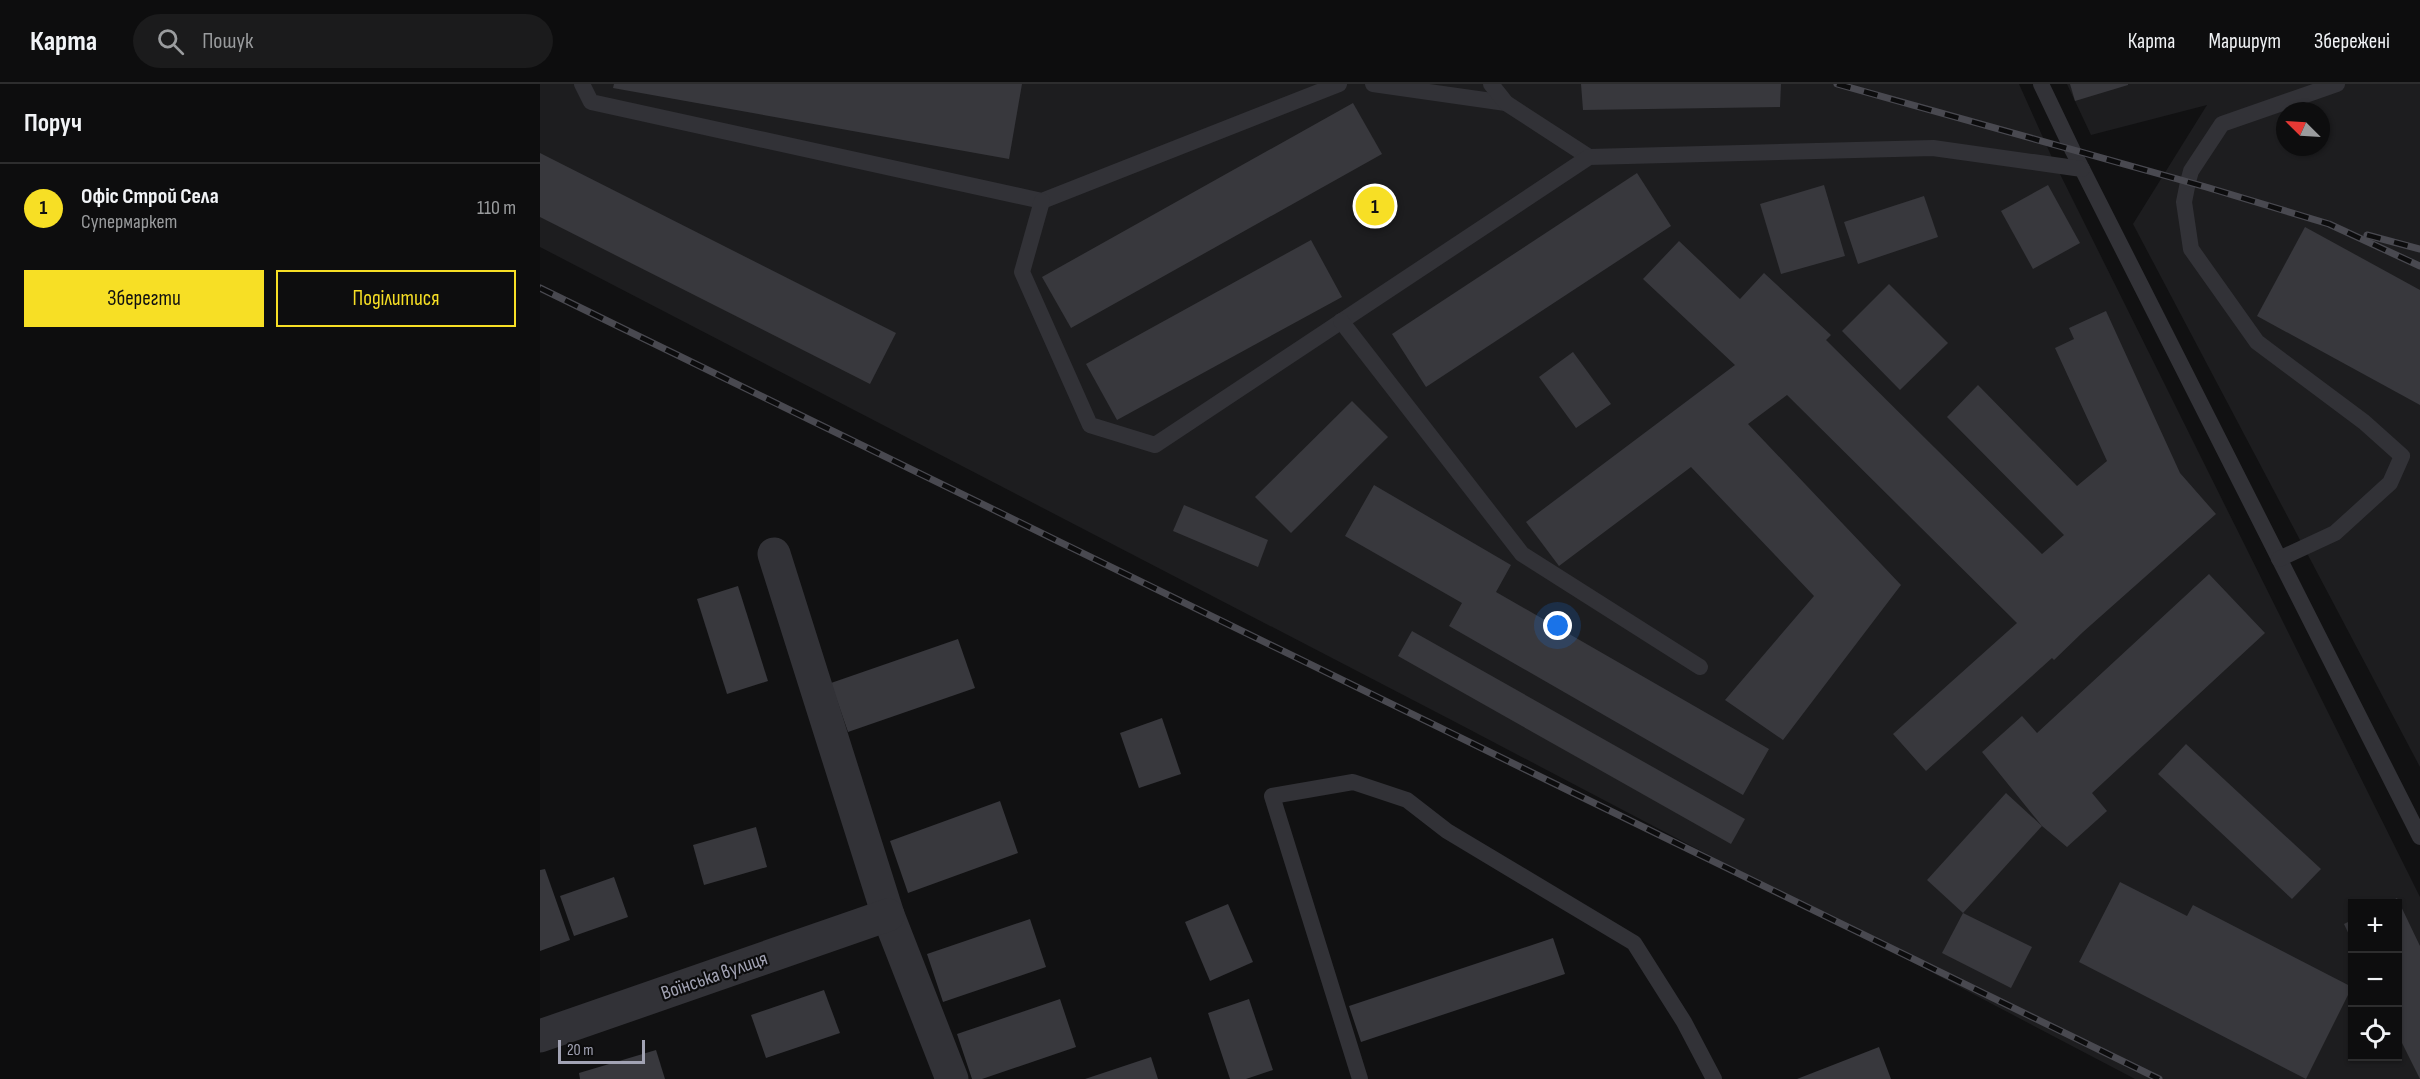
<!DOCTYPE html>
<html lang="uk">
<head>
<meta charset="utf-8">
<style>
  :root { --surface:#0d0d0e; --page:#1b1b1c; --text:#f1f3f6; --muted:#9a9c9e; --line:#2d2d2e; --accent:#f7df25 }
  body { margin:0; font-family:"Sofia Sans Condensed",sans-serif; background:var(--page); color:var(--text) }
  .controls { position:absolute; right:18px; bottom:18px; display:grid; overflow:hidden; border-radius:0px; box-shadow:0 2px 4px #0004 }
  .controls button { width:54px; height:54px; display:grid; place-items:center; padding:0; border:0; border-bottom:2px solid var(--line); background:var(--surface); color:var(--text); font:30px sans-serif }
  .compass { position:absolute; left:1736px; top:18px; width:54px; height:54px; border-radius:50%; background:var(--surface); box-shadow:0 2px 4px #0004; rotate:294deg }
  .scale { position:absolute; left:18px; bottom:15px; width:87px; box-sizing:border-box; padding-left:6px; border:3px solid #a2a3b4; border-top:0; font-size:16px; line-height:21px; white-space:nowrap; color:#a2a3b4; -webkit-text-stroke:4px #0c0c0d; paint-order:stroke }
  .you { position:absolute; left:1018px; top:542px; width:21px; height:21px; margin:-15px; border:4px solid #fff; border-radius:50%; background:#1a73e8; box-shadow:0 0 0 9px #1a73e833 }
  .badge { display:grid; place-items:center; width:39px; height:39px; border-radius:50%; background:var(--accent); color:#111; font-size:20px; font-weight:700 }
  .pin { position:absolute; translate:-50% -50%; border:3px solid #fff; box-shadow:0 2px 6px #0006 }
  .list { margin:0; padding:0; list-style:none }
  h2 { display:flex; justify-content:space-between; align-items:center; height:78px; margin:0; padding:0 24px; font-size:26px }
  h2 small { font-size:20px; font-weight:400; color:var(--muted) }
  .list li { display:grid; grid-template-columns:39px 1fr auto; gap:18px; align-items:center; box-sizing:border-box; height:90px; padding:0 24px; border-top:2px solid var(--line) }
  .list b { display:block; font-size:22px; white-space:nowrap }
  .list p { margin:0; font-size:20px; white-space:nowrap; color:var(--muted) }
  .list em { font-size:20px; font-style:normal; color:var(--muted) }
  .actions { display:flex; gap:12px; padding:18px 24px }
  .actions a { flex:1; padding:14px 0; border:2px solid var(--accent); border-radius:0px; text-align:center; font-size:21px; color:var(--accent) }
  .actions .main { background:var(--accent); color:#111 }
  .icon { flex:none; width:33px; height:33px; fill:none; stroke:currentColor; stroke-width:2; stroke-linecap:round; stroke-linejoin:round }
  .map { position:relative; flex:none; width:1880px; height:995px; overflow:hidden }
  header { display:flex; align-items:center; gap:36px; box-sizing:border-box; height:84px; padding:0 30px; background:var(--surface); border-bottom:2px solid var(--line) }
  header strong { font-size:28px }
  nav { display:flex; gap:33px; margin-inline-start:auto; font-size:21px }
  .search { width:420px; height:54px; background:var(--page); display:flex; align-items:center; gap:15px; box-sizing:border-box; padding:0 21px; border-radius:33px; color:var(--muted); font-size:22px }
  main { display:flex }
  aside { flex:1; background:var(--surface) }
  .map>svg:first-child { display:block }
</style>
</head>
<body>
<header>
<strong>Карта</strong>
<div class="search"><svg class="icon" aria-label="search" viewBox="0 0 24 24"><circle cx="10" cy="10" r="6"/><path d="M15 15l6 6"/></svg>Пошук</div>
<nav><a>Карта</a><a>Маршрут</a><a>Збережені</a></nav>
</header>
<main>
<aside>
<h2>Поруч<small></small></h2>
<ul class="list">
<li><span class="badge">1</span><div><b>Офіс Строй Села</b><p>Супермаркет</p></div><em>110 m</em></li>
</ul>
<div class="actions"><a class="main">Зберегти</a><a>Поділитися</a></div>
</aside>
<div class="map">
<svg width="1880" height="995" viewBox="0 0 1880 995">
  <rect width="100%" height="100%" fill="#111112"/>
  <g fill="#1d1d1f" fill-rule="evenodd">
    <path d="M0,0H1479L1514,78L1880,813V995H1595L921,641L0,163ZM1812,820H1858V972H1812Z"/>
    <path d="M1527,0H1880V683L1593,140L1667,21L1551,51ZM1745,27H1781V63H1745Z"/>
  </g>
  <g fill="#38383d">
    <path d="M74,0H482L469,75L73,4Z"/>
    <path d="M1041,0H1241L1240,23L1043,26Z"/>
    <path d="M1530,0H1588V1L1535,17Z"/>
    <path d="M813,19L842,70L531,244L502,193Z"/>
    <path d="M0,69L356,249L330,300L0,133Z"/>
    <path d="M1097,89L1131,142L886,303L852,250Z"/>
    <path d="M1284,101L1305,172L1241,190L1220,120Z"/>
    <path d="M1508,101L1540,159L1493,185L1461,127Z"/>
    <path d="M1384,112L1398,153L1318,180L1304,138Z"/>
    <path d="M1765,143L1880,206V321L1717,232Z"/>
    <path d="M771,156L802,213L577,336L546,280Z"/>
    <path d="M1139,157L1200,215L1224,189L1291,251L1286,256L1502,470L1524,451L1407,333L1438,301L1537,402L1567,377L1515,264L1534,255L1529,244L1566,227L1640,389L1676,430L1543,548L1514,576L1512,574L1386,687L1353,650L1477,539L1247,311L1208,340L1361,501L1243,656L1185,616L1274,512L1151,383L1019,482L986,438L1195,281L1103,195Z"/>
    <path d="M1349,200L1408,259L1360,306L1302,247Z"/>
    <path d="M1033,268L1071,320L1036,344L999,293Z"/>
    <path d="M812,317L848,353L751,449L715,413Z"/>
    <path d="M834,401L971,481L956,508L1229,665L1203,711L909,542L922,519L805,452Z"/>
    <path d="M644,421L728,456L718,483L633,447Z"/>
    <path d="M1669,490L1725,549L1552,709L1567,727L1527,763L1502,742L1442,668L1482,632L1497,649Z"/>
    <path d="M198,502L228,597L187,610L157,515Z"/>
    <path d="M872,547L1205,735L1191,760L858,572Z"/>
    <path d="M418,555L435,604L308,648L291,599Z"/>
    <path d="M622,634L641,690L599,704L580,649Z"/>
    <path d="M1646,660L1781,785L1752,815L1618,690Z"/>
    <path d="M1466,709L1502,742L1423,829L1387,796Z"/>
    <path d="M460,717L478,769L368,809L350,757Z"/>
    <path d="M216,743L227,783L164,801L153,761Z"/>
    <path d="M5,785L30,856L0,867V786Z"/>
    <path d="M74,793L88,833L34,852L20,812Z"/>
    <path d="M1580,798L1647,832L1653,821L1812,903L1766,995L1539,878Z"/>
    <path d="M1857,814L1880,862V995L1858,951V820H1846Z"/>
    <path d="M688,820L713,878L670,897L645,838Z"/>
    <path d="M1423,829L1492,863L1471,904L1402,869Z"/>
    <path d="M490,835L506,883L403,918L387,870Z"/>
    <path d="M1812,836V857L1804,840Z"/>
    <path d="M1013,854L1025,890L821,958L809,922Z"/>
    <path d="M284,906L300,949L226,974L211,931Z"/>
    <path d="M520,915L536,963L442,995H432L417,950Z"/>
    <path d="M709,915L733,986L706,995H690L668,929Z"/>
    <path d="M1339,963L1351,995H1257Z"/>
    <path d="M116,966L125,995H40L39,989Z"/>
    <path d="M611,973L618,995H545Z"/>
  </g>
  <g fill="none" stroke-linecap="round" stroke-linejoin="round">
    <g stroke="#323237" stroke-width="16">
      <path d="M42,0L51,18L502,117L799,0"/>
      <path d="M833,0L966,19"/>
      <path d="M951,0L966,19L1049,73"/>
      <path d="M1501,0L1533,67L1880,753"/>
      <path d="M502,117L482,188L550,341L615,361L1049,73L1393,64L1542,85"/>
      <path d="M801,237L982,470L1160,583"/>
      <path d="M1739,475L1795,449L1850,399L1862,372L1824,338L1717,258L1651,165L1644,118L1648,98L1651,87L1682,40L1797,0"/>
      <path d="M820,995L732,712L813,698L867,716L907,747L1094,859L1144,938L1174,995"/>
    </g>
    <g stroke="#323237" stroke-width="33">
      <path d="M234,470L348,831L412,995"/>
      <path d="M0,952L348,831"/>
    </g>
    <g stroke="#494950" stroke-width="7">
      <g id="rail">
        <path d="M1297,0L1666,103L1789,140L1880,182"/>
        <path d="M1827,151L1880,165"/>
        <path d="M0,204L1619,995"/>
      </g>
    </g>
    <use href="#rail" stroke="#0c0c0d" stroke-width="4.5" stroke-dasharray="14" stroke-linecap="butt"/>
  </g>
  <g text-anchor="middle" stroke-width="4.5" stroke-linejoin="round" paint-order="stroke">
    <g font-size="20" fill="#a2a3b4" stroke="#0c0c0d">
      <text transform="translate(174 891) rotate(-19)" y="7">Воїнська вулиця</text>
    </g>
  </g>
</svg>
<div class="controls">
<button>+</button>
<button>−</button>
<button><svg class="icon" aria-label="locate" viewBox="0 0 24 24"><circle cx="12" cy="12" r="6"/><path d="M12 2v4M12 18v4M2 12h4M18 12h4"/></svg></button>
</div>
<svg class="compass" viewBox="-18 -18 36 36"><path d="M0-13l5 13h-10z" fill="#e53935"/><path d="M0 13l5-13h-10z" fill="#9a9c9e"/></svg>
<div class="scale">20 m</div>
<div class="you"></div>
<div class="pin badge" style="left:835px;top:122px">1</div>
</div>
</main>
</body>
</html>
